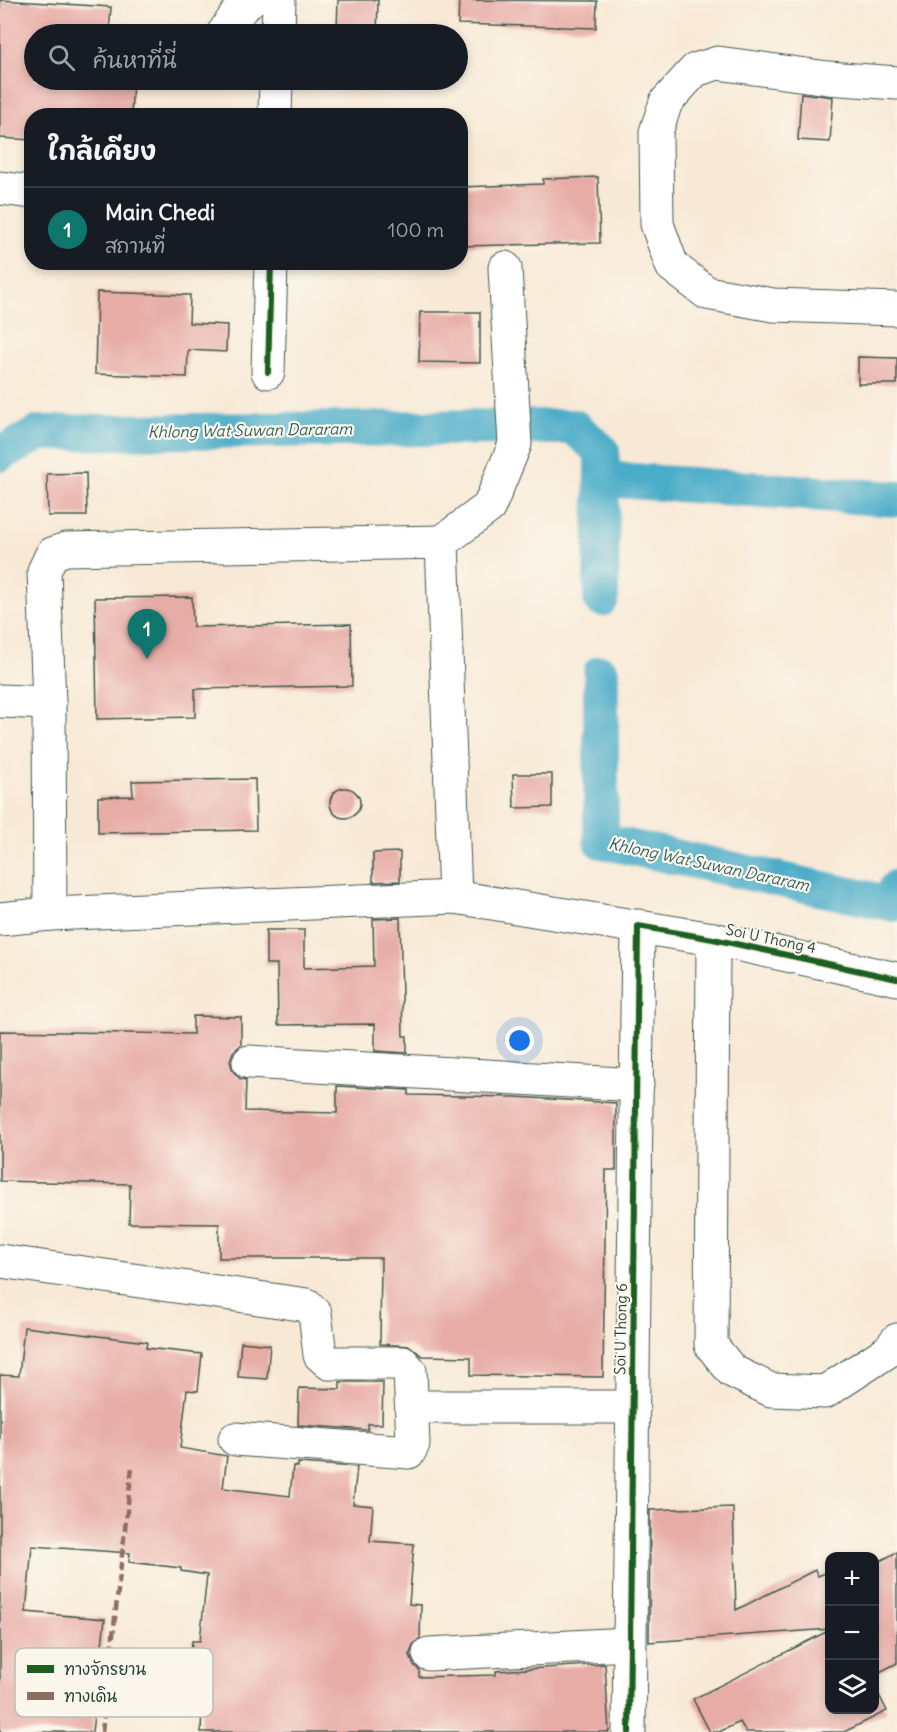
<!DOCTYPE html>
<html lang="th">
<head>
<meta charset="utf-8">
<style>
  :root { --surface:#171b24; --page:#242831; --text:#f1f3f6; --muted:#9ea1a6; --line:#363941; --accent:#0f766e }
  body { margin:0; font-family:Delius,"Playpen Sans Thai",sans-serif; background:var(--page); color:var(--text) }
  .controls { position:absolute; right:18px; bottom:18px; display:grid; overflow:hidden; border-radius:12px; box-shadow:0 3px 9px #0003 }
  .controls button { width:54px; height:54px; display:grid; place-items:center; padding:0; border:0; border-bottom:2px solid var(--line); background:var(--surface); color:var(--text); font:30px sans-serif }
  .you { position:absolute; left:520px; top:1041px; width:21px; height:21px; margin:-15px; border:4px solid #fff; border-radius:50%; background:#1a73e8; box-shadow:0 0 0 9px #1a73e833 }
  .badge { display:grid; place-items:center; width:39px; height:39px; border-radius:50%; background:var(--accent); color:#fff; font-size:20px; font-weight:700 }
  .pin { position:absolute; translate:-50% -50px; filter:drop-shadow(0 2px 3px #0008) }
  .pin::after { content:''; position:absolute; top:32px; width:21px; height:18px; background:inherit; clip-path:polygon(0 0,100% 0,50% 100%) }
  .list { margin:0; padding:0; list-style:none }
  h2 { display:flex; justify-content:space-between; align-items:center; height:78px; margin:0; padding:0 24px; font-size:26px }
  h2 small { font-size:20px; font-weight:400; color:var(--muted) }
  .list li { display:grid; grid-template-columns:39px 1fr auto; gap:18px; align-items:center; box-sizing:border-box; height:84px; padding:0 24px; border-top:2px solid var(--line) }
  .list b { display:block; font-size:22px; white-space:nowrap }
  .list p { margin:0; font-size:20px; white-space:nowrap; color:var(--muted) }
  .list em { font-size:20px; font-style:normal; color:var(--muted) }
  .icon { flex:none; width:33px; height:33px; fill:none; stroke:currentColor; stroke-width:2; stroke-linecap:round; stroke-linejoin:round }
  .map { position:relative; flex:none; width:897px; height:1732px; overflow:hidden }
  .search { position:absolute; background:var(--surface); box-shadow:0 3px 9px #0003; left:24px; top:24px; width:444px; height:66px; display:flex; align-items:center; gap:15px; box-sizing:border-box; padding:0 21px; border-radius:33px; color:var(--muted); font-size:22px }
  .panel { position:absolute; background:var(--surface); box-shadow:0 3px 9px #0003; left:24px; top:108px; width:444px; height:162px; border-radius:24px }
  .map>svg:first-child { display:block }
</style>
</head>
<body>
<div class="map">
<svg width="897" height="1732" viewBox="0 0 897 1732">
  <rect width="100%" height="100%" fill="#fbf7ec"/>
  <filter id="ink" filterUnits="userSpaceOnUse"><feTurbulence type="fractalNoise" baseFrequency=".0167" numOctaves="2"/><feDisplacementMap in="SourceGraphic" scale="12" xChannelSelector="R" yChannelSelector="G"/><feConvolveMatrix kernelMatrix="1 2 1 2 8 2 1 2 1" color-interpolation-filters="sRGB"/></filter>
  <filter id="wash" filterUnits="userSpaceOnUse"><feTurbulence type="fractalNoise" baseFrequency=".008" numOctaves="4" result="noise"/><feDisplacementMap in="SourceGraphic" scale="24" xChannelSelector="R" yChannelSelector="G"/><feGaussianBlur stdDeviation="1.35" result="paint"/><feColorMatrix in="noise" values="0 0 0 0 0 0 0 0 0 0 0 0 0 0 0 0 0 1.4 0 .05"/><feComposite in="paint" operator="in"/></filter>
  <g filter="url(#wash)">
    <rect width="100%" height="100%" fill="#f8e9d6"/>
    <g fill="none" stroke-linecap="round" stroke-linejoin="round">
      <g stroke="#49acc8" stroke-width="36">
        <path d="M521,427H574L602,451L601,599"/>
        <path d="M0,454L40,433L505,427"/>
        <path d="M602,479L897,499"/>
        <path d="M601,673V841L893,904L897,887"/>
      </g>
    </g>
    <g id="blocks">
      <g fill="#e7aca6">
        <path d="M0,0L111,7L109,34H34V80H133L131,116H32V140L0,138Z"/>
        <path d="M338,0H378L377,34H350L351,30H337Z"/>
        <path d="M459,0L597,1L596,28L458,24Z"/>
        <path d="M346,80H376V83L346,81Z"/>
        <path d="M801,93L833,97L830,142L798,140Z"/>
        <path d="M598,177L600,243L460,246V187L543,184V179Z"/>
        <path d="M97,292L190,295L189,323L227,325L226,352L188,350L187,377L95,374Z"/>
        <path d="M420,312H480V363L419,362Z"/>
        <path d="M858,357L897,358V384H858Z"/>
        <path d="M86,473L87,516H48L47,474Z"/>
        <path d="M192,597L193,627L351,624L352,686L195,689V717L97,719L95,598Z"/>
        <path d="M513,774H552V807L514,808Z"/>
        <path d="M255,779L256,830L98,833V797L133,796L132,781Z"/>
        <circle cx="345" cy="803" r="15"/>
        <path d="M400,852V881L373,882V853Z"/>
        <path d="M400,918L403,1036H407V1053L375,1051V1024L278,1025L277,964H266V930H304V968L374,966L373,919Z"/>
        <path d="M193,1016L241,1017V1045L233,1052L230,1061L233,1071L240,1079L246,1080L245,1111L337,1113V1086L409,1090V1095L515,1097L616,1103V1170H606L603,1377L471,1375V1357L422,1356L410,1346L380,1344L381,1258H219V1224L129,1223L130,1184L0,1181V1031L193,1034Z"/>
        <path d="M24,1327L147,1342L146,1348L202,1354L198,1391L187,1390L180,1448L227,1456L223,1488L290,1496L293,1466L298,1467V1463L357,1467L353,1504L373,1506L370,1541L414,1544L409,1604L421,1605L420,1638L413,1645L410,1654L413,1664L419,1670V1677L496,1675V1671L605,1664L609,1732H201L203,1678L189,1677L192,1641H200L207,1575L181,1571V1568L129,1562L130,1553L32,1546L26,1612L105,1619L92,1732H0V1375L19,1376Z"/>
        <path d="M241,1342L270,1345L267,1379L238,1377Z"/>
        <path d="M340,1382H383L382,1424H368V1430L298,1425L299,1388L340,1389Z"/>
        <path d="M733,1507L736,1610L815,1570L818,1576L830,1571V1629L649,1642L650,1510Z"/>
        <path d="M897,1552V1663L874,1675V1564Z"/>
        <path d="M830,1630V1710H874V1685L887,1711L844,1732H746L740,1722L719,1732H710L693,1699Z"/>
      </g>
    </g>
  </g>
  <g filter="url(#ink)">
    <use href="#blocks" fill-opacity="0" stroke="#40574c" stroke-width="1.5"/>
    <g fill="none" stroke-linecap="round" stroke-linejoin="round">
      <g stroke="#40574c" stroke-width="35">
        <g id="minor">
          <path d="M223,34L239,11L250,0"/>
          <path d="M278,34L279,0"/>
          <path d="M897,83L828,78L718,63L695,70L666,102L656,132L657,224L672,266L707,293L773,305L897,309"/>
          <path d="M275,116L276,80"/>
          <path d="M0,188L32,192"/>
          <path d="M268,372L271,262"/>
          <path d="M442,542L489,507L515,444L505,268"/>
          <path d="M0,701L49,703"/>
          <path d="M50,914L49,703L44,571L52,554L66,549L442,542L455,897L713,939L897,979"/>
          <path d="M0,919L50,914L455,897"/>
          <path d="M713,939L711,1345L732,1371L771,1390L825,1392L888,1351L897,1340"/>
          <path d="M249,1062L637,1085"/>
          <path d="M0,1261L307,1305L315,1313L320,1355L329,1363H403L410,1371L413,1444L409,1452L235,1439"/>
          <path d="M413,1407H632"/>
          <path d="M429,1654L629,1644"/>
          <path d="M629,1732L638,926"/>
        </g>
      </g>
      <use href="#minor" stroke="#fff" stroke-width="33"/>
      <path stroke="#8d6e63" stroke-width="4.5" stroke-dasharray="9 4.5" stroke-linecap="butt" d="M102,1732L132,1467"/>
      <g stroke="#fbf7ec" stroke-width="10">
        <g id="cycleway">
          <path d="M268,372L271,262"/>
          <path d="M629,1732L638,926L713,939L897,979"/>
        </g>
      </g>
      <use href="#cycleway" stroke="#1b5e20" stroke-width="6"/>
    </g>
  </g>
  <g text-anchor="middle" stroke-width="4.5" stroke-linejoin="round" paint-order="stroke">
    <g font-size="15" fill="#1f3d34" stroke="#fbf7ec">
      <text transform="translate(771 939) rotate(12)" y="5">Soi U Thong 4</text>
      <text transform="translate(621 1329) rotate(-89)" y="5">Soi U Thong 6</text>
    </g>
    <g font-size="16" font-style="italic" fill="#2c5e60" stroke="#fbf7ec">
      <text transform="translate(250 430) rotate(-1)" y="6">Khlong Wat Suwan Dararam</text>
      <text transform="translate(709 864) rotate(12)" y="6">Khlong Wat Suwan Dararam</text>
    </g>
  </g>
  <rect x="15" y="1648" width="198" height="69" rx="9" fill="#fbf7ec" stroke="#b9bfb5" stroke-width="1.5"/>
  <rect x="27" y="1665" width="27" height="8" fill="#1b5e20"/>
  <rect x="27" y="1692" width="27" height="8" fill="#8d6e63"/>
  <g font-size="16" fill="#1f3d34">
    <text x="64" y="1675">ทางจักรยาน</text>
    <text x="64" y="1702">ทางเดิน</text>
  </g>
</svg>
<div class="controls">
<button>+</button>
<button>−</button>
<button><svg class="icon" aria-label="layers" viewBox="0 0 24 24"><path d="M12 4l9 5-9 5-9-5zM3 14l9 5 9-5"/></svg></button>
</div>
<div class="you"></div>
<div class="pin badge" style="left:147px;top:659px">1</div>
<div class="search"><svg class="icon" aria-label="search" viewBox="0 0 24 24"><circle cx="10" cy="10" r="6"/><path d="M15 15l6 6"/></svg>ค้นหาที่นี่</div>
<section class="panel">
<h2>ใกล้เคียง<small></small></h2>
<ul class="list">
<li><span class="badge">1</span><div><b>Main Chedi</b><p>สถานที่</p></div><em>100 m</em></li>
</ul>
</section>
</div>
</body>
</html>
